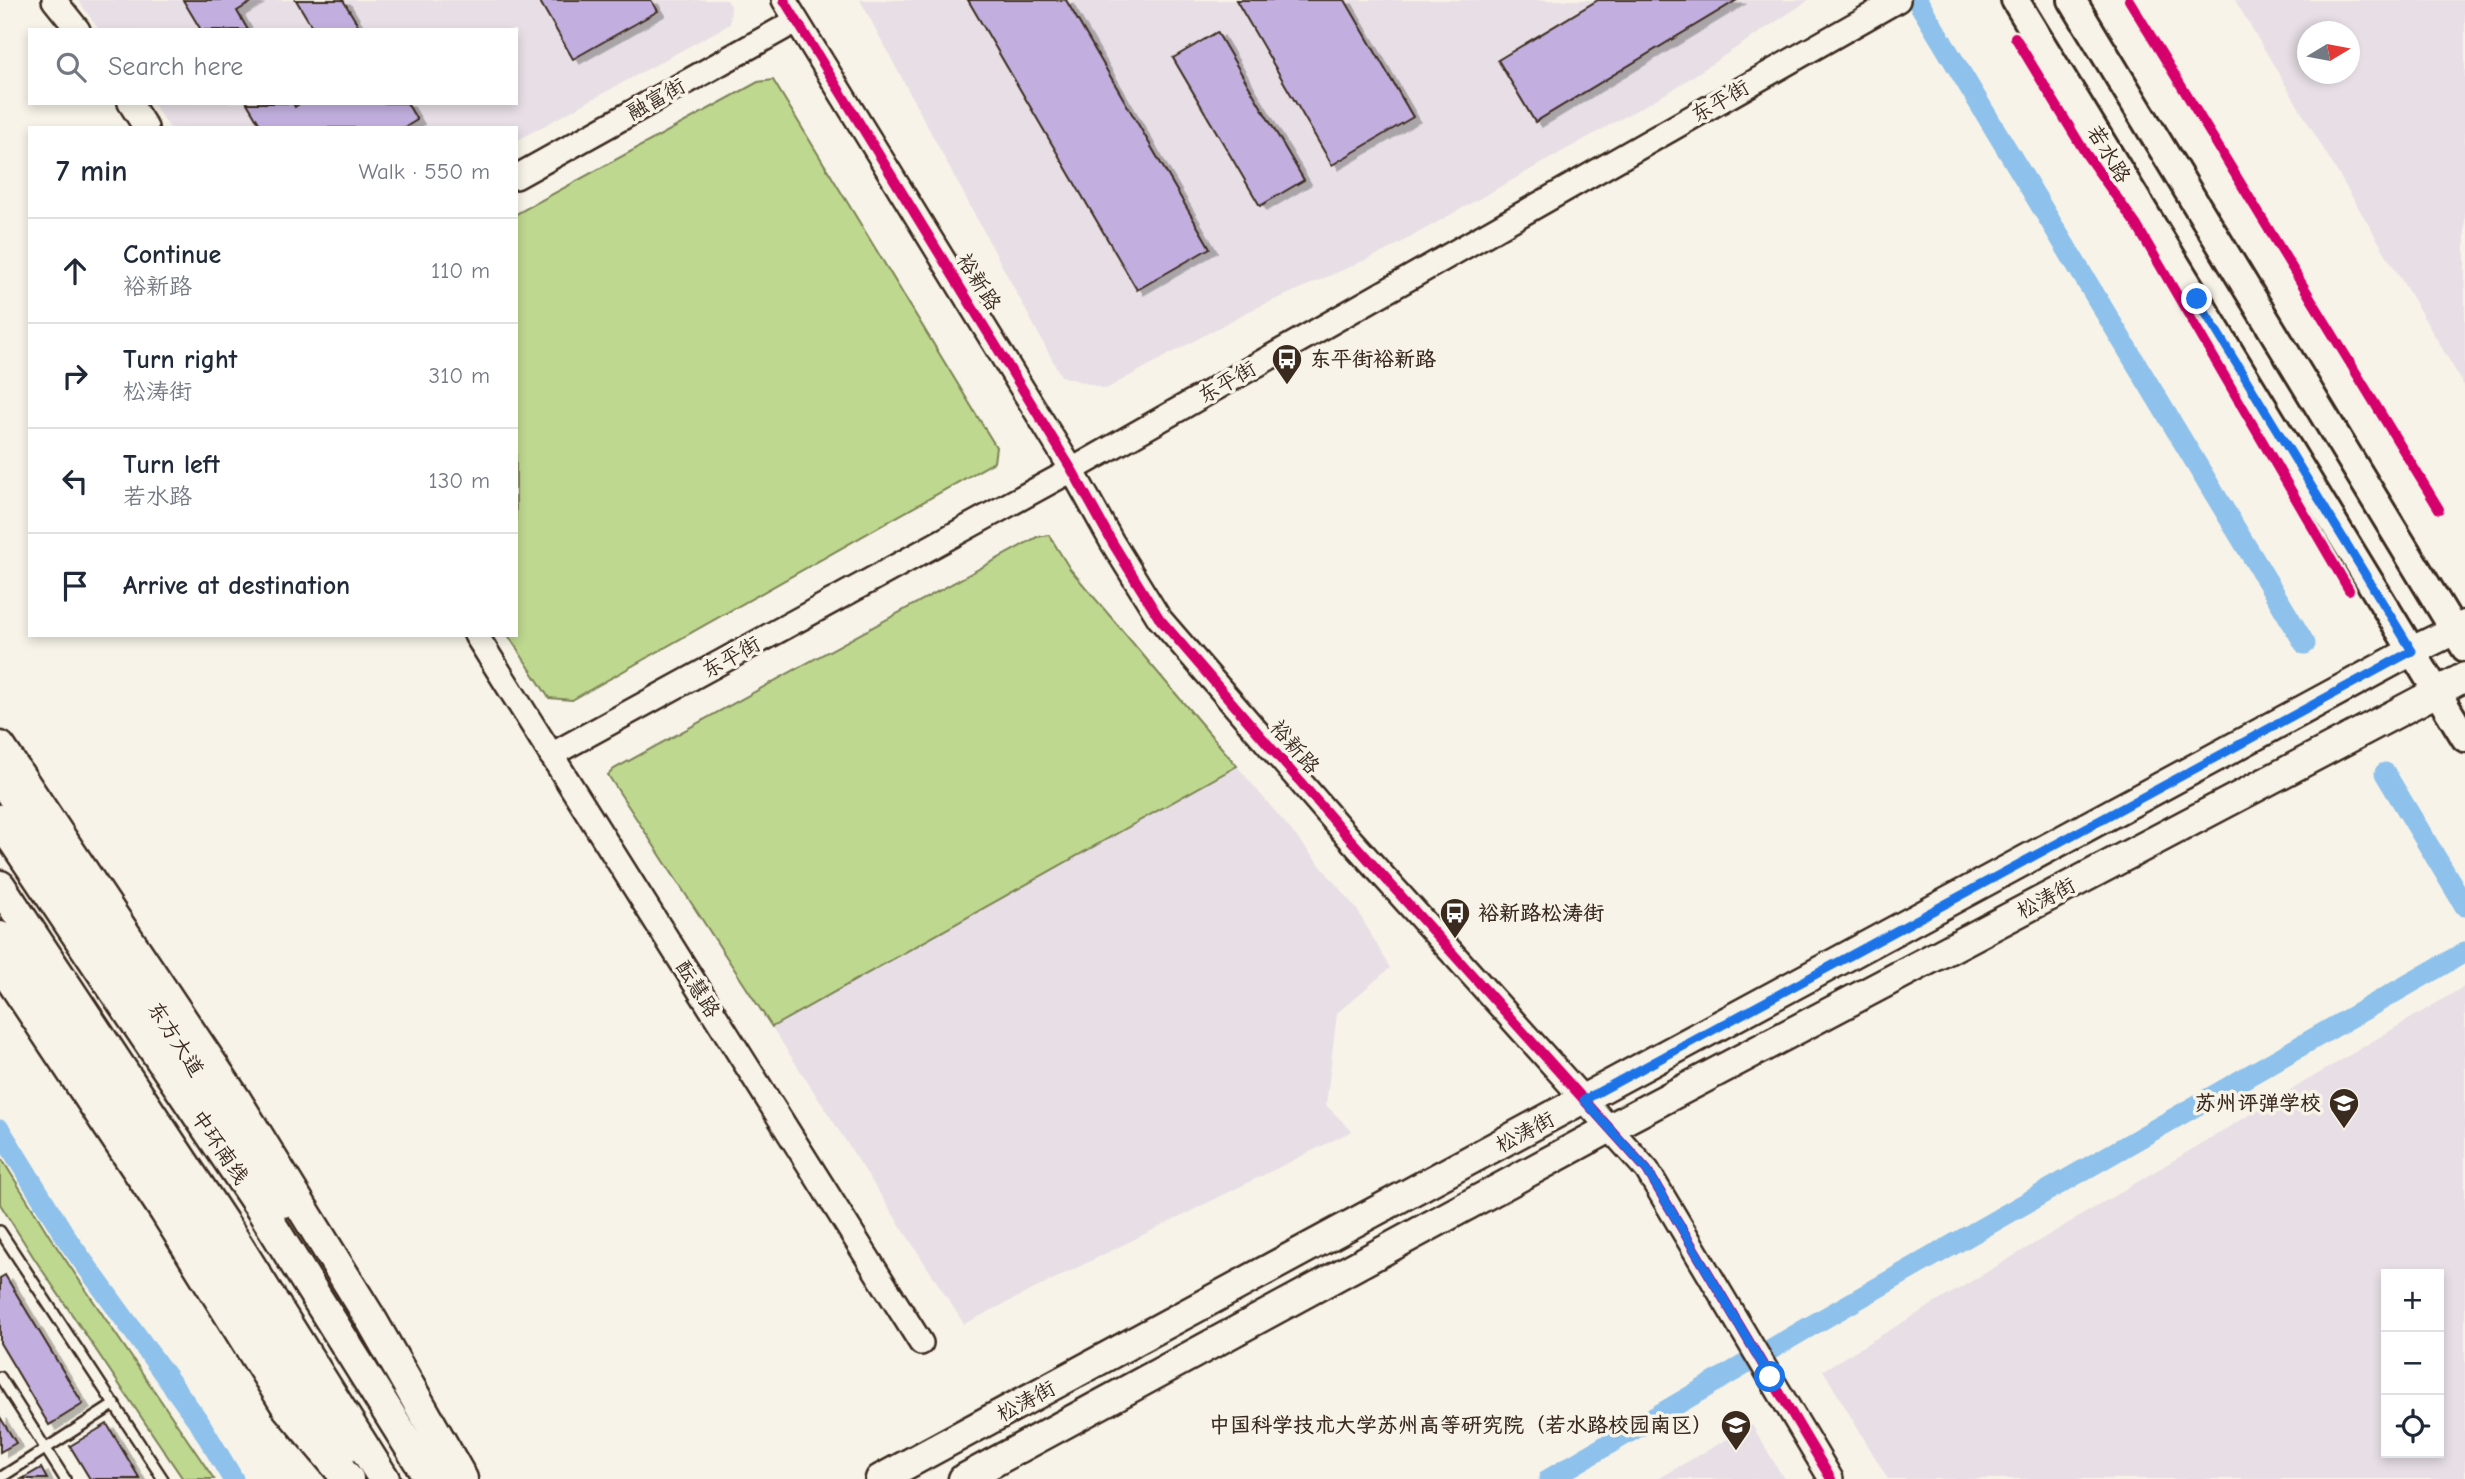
<!DOCTYPE html>
<html lang="en">
<head>
<meta charset="utf-8">
<style>
  :root { --surface:#fff; --page:#f2f2f3; --text:#1f2937; --muted:#747a83; --line:#e0e1e3 }
  body { margin:0; font-family:"Comic Neue","LXGW WenKai TC",sans-serif; background:var(--page); color:var(--text) }
  .controls { position:absolute; right:21px; bottom:21px; display:grid; overflow:hidden; border-radius:0px; box-shadow:0 4px 10px #0003 }
  .controls button { width:63px; height:63px; display:grid; place-items:center; padding:0; border:0; border-bottom:2px solid var(--line); background:var(--surface); color:var(--text); font:35px sans-serif }
  .compass { position:absolute; left:2297px; top:21px; width:63px; height:63px; border-radius:50%; background:var(--surface); box-shadow:0 4px 10px #0003; rotate:80deg }
  .stop { position:absolute; width:21px; height:21px; margin:-16px; border:5px solid #1a73e8; border-radius:50%; background:#fff }
  .stop.end { background:#1a73e8; border-color:#fff; box-shadow:0 2px 7px #0008 }
  .list { margin:0; padding:0; list-style:none }
  h2 { display:flex; justify-content:space-between; align-items:center; height:91px; margin:0; padding:0 28px; font-size:30px }
  h2 small { font-size:23px; font-weight:400; color:var(--muted) }
  .list li { display:grid; grid-template-columns:46px 1fr auto; gap:21px; align-items:center; box-sizing:border-box; height:105px; padding:0 28px; border-top:2px solid var(--line) }
  .list b { display:block; font-size:26px; white-space:nowrap }
  .list p { margin:0; font-size:23px; white-space:nowrap; color:var(--muted) }
  .list em { font-size:23px; font-style:normal; color:var(--muted) }
  .icon { flex:none; width:38px; height:38px; fill:none; stroke:currentColor; stroke-width:2; stroke-linecap:round; stroke-linejoin:round }
  .map { position:relative; flex:none; width:2465px; height:1479px; overflow:hidden }
  .search { position:absolute; background:var(--surface); box-shadow:0 4px 10px #0003; left:28px; top:28px; width:490px; height:77px; display:flex; align-items:center; gap:18px; box-sizing:border-box; padding:0 24px; border-radius:0px; color:var(--muted); font-size:26px }
  .panel { position:absolute; background:var(--surface); box-shadow:0 4px 10px #0003; left:28px; top:126px; width:490px; height:511px; border-radius:0px }
  .map>svg:first-child { display:block }
</style>
</head>
<body>
<div class="map">
<svg width="2465" height="1479" viewBox="0 0 2465 1479">
  <defs>
    <filter id="shadow"><feDropShadow dx="7" dy="4.5" stdDeviation="0" flood-color="#0004"/></filter>
  </defs>
  <rect width="100%" height="100%" fill="#f7f3e8"/>
  <filter id="ink" filterUnits="userSpaceOnUse"><feTurbulence type="fractalNoise" baseFrequency=".0143" numOctaves="2"/><feDisplacementMap in="SourceGraphic" scale="14" xChannelSelector="R" yChannelSelector="G"/><feConvolveMatrix kernelMatrix="1 2 1 2 8 2 1 2 1" color-interpolation-filters="sRGB"/></filter>
  <g filter="url(#ink)">
    <g fill="#e7dfe5" fill-rule="evenodd">
      <path d="M78,0H727L731,6L730,24L516,141V128H170L152,103H516V30H99Z"/>
      <path d="M860,0H1809L1672,90L1386,251L1245,313L1106,389L1061,376Z"/>
      <path d="M2235,0H2465V387ZM2308,32H2350V74H2308Z"/>
      <path d="M1237,766L1356,908L1390,968L1337,1013L1326,1105L1352,1131L964,1324L772,1027Z"/>
      <path d="M2465,986V1479H1888L1823,1370ZM2439,1274V1453H2386V1274Z"/>
      <path d="M1752,1425L1784,1479H1657Z"/>
    </g>
    <g fill="#bed88f" stroke="#7c8156" stroke-width="2">
      <path d="M773,80L996,447L994,462L572,700L549,698L508,635H516V214L758,82Z"/>
      <path d="M1049,535L1070,569L1237,766L772,1027L608,775L614,769L1037,537Z"/>
      <path d="M0,1156L50,1237L214,1479H183L34,1258L0,1204Z"/>
    </g>
    <g fill="none" stroke-linecap="round" stroke-linejoin="round">
      <g stroke="#8ec1eb" stroke-width="21">
        <path d="M1917,0L2305,644"/>
        <path d="M2385,773L2465,906"/>
        <path d="M0,1130L69,1242L199,1422L233,1479"/>
        <path d="M1549,1479L1809,1327L2465,952"/>
      </g>
    </g>
    <g fill="#c2afdf" stroke="#3b2a1e" stroke-width="2" filter="url(#shadow)">
      <path d="M183,0H255L237,11L248,30H201Z"/>
      <path d="M296,0H343L361,30H314Z"/>
      <path d="M539,0H651L658,11L573,59Z"/>
      <path d="M968,0H1066L1210,248L1137,290Z"/>
      <path d="M1236,0H1345L1413,117L1332,165Z"/>
      <path d="M1598,0H1737L1535,122L1498,60Z"/>
      <path d="M1217,32L1304,180L1260,206L1173,58Z"/>
      <path d="M247,103H293L295,107L300,103H407L417,120L404,128H262Z"/>
      <path d="M5,1275L83,1404L49,1425L0,1343V1278Z"/>
      <path d="M0,1417L16,1443L0,1452Z"/>
      <path d="M107,1424L140,1479H90L70,1446Z"/>
      <path d="M41,1468L47,1479H22Z"/>
    </g>
    <g fill="none" stroke-linecap="round" stroke-linejoin="round">
      <g stroke="#3b2a1e" stroke-width="14">
        <g id="service">
          <path d="M0,1231L163,1479"/>
          <path d="M0,1377L65,1479"/>
          <path d="M0,1478L115,1404"/>
        </g>
      </g>
      <g stroke="#3b2a1e" stroke-width="28">
        <g id="tertiary">
          <path d="M54,0L78,30"/>
          <path d="M784,0L1072,470L1112,542L1159,618L1341,829L1647,1170L1831,1479"/>
          <path d="M130,103L146,128"/>
          <path d="M516,177L796,21"/>
          <path d="M476,635L921,1343"/>
          <path d="M551,755L1072,470L1898,0"/>
        </g>
      </g>
      <g stroke="#3b2a1e" stroke-width="32">
        <g id="secondary">
          <path d="M2015,0L2465,738"/>
          <path d="M2072,0L2465,648"/>
        </g>
      </g>
      <g stroke="#3b2a1e" stroke-width="33">
        <g id="primary">
          <path d="M0,779L171,1030L283,1203"/>
          <path d="M0,936L113,1104L341,1454"/>
          <path d="M880,1479L2412,651L2465,625"/>
          <path d="M963,1479L1610,1128L2465,677"/>
        </g>
      </g>
      <g stroke="#3b2a1e" stroke-width="35">
        <g id="trunk">
          <path d="M0,747L235,1099L372,1321L462,1479"/>
          <path d="M0,820L260,1207L430,1479"/>
          <path d="M0,886L229,1232L384,1479"/>
          <path d="M0,963L165,1211L288,1408L348,1479"/>
        </g>
      </g>
      <use href="#service" stroke="#f7f3e8" stroke-width="9"/>
      <use href="#tertiary" stroke="#f7f3e8" stroke-width="23"/>
      <use href="#secondary" stroke="#f7f3e8" stroke-width="26"/>
      <use href="#primary" stroke="#f7f3e8" stroke-width="28"/>
      <use href="#trunk" stroke="#f7f3e8" stroke-width="30"/>
      <g stroke="#f7f3e8" stroke-width="15">
        <g id="cycleway">
          <path d="M784,0L1072,470L1112,542L1159,618L1341,829L1647,1170L1831,1479"/>
          <path d="M2129,0L2439,509"/>
          <path d="M2015,37L2086,154L2137,226L2349,590"/>
        </g>
      </g>
      <use href="#cycleway" stroke="#d6006c" stroke-width="10"/>
    </g>
  </g>
  <g fill="none" stroke-linecap="round" stroke-linejoin="round" filter="url(#ink)">
    <path stroke="#1a73e8" stroke-width="9" d="M1770,1377L1647,1170L1584,1100L2412,651L2197,299"/>
  </g>
  <defs>
    <g id="bus-pin" transform="scale(1.575)"><path d="M0 17L-7.5 6A9.5 9.5 0 1 1 7.5 6Z" fill="#3b2a1e" stroke="#f7f3e8"/><path d="M-5-6H5V4H4V6H2V4H-2V6H-4V4H-5ZM-3.5-4V0h7V-4ZM-3.5 1.2v1.5H-2V1.2ZM2 1.2v1.5H3.5V1.2Z" fill="#fff"/></g>
    <g id="school-pin" transform="scale(1.575)"><path d="M0 17L-7.5 6A9.5 9.5 0 1 1 7.5 6Z" fill="#3b2a1e" stroke="#f7f3e8"/><path d="M0-5L7-2L0 1L-7-2ZM-4 1L0 2.5L4 1V4Q0 6-4 4Z" fill="#fff"/></g>
    <g id="university-pin" transform="scale(1.575)"><path d="M0 17L-7.5 6A9.5 9.5 0 1 1 7.5 6Z" fill="#3b2a1e" stroke="#f7f3e8"/><path d="M0-5L7-2L0 1L-7-2ZM-4 1L0 2.5L4 1V4Q0 6-4 4Z" fill="#fff"/></g>
  </defs>
  <g fill-rule="evenodd">
    <use href="#bus-pin" x="1287" y="359"/>
    <use href="#bus-pin" x="1455" y="913"/>
    <use href="#school-pin" x="2344" y="1103"/>
    <use href="#university-pin" x="1736" y="1425"/>
  </g>
  <g text-anchor="middle" stroke-width="7" stroke-linejoin="round" paint-order="stroke">
    <g font-size="21" fill="#3b2a1e" stroke="#f7f3e8">
      <text transform="translate(656 99) rotate(-29)" y="7">融富街</text>
      <text transform="translate(1720 101) rotate(-30)" y="7">东平街</text>
      <text transform="translate(2109 154) rotate(59)" y="7">若水路</text>
      <text transform="translate(979 282) rotate(58)" y="7">裕新路</text>
      <text transform="translate(1227 382) rotate(-30)" y="7">东平街</text>
      <text transform="translate(731 657) rotate(-29)" y="7">东平街</text>
      <text transform="translate(1295 747) rotate(49)" y="7">裕新路</text>
      <text transform="translate(2046 898) rotate(-28)" y="7">松涛街</text>
      <text transform="translate(698 989) rotate(58)" y="7">酝慧路</text>
      <text transform="translate(176 1039) rotate(57)" y="7">东方大道</text>
      <text transform="translate(1525 1132) rotate(-28)" y="7">松涛街</text>
      <text transform="translate(220 1147) rotate(56)" y="7">中环南线</text>
      <text transform="translate(1026 1401) rotate(-28)" y="7">松涛街</text>
    </g>
    <g font-size="21" font-weight="bold" fill="#3b2a1e" stroke="#f7f3e8" text-anchor="start">
      <text x="1310" y="366">东平街裕新路</text>
      <text x="1478" y="920">裕新路松涛街</text>
      <text x="2321" y="1110" text-anchor="end">苏州评弹学校</text>
      <text x="1713" y="1432" text-anchor="end">中国科学技术大学苏州高等研究院（若水路校园南区）</text>
    </g>
  </g>
</svg>
<div class="controls">
<button>+</button>
<button>−</button>
<button><svg class="icon" aria-label="locate" viewBox="0 0 24 24"><circle cx="12" cy="12" r="6"/><path d="M12 2v4M12 18v4M2 12h4M18 12h4"/></svg></button>
</div>
<svg class="compass" viewBox="-18 -18 36 36"><path d="M0-13l5 13h-10z" fill="#e53935"/><path d="M0 13l5-13h-10z" fill="#747a83"/></svg>
<div class="stop" style="left:1770px;top:1377px"></div>
<div class="stop end" style="left:2197px;top:299px"></div>
<div class="search"><svg class="icon" aria-label="search" viewBox="0 0 24 24"><circle cx="10" cy="10" r="6"/><path d="M15 15l6 6"/></svg>Search here</div>
<section class="panel">
<h2>7 min<small>Walk · 550 m</small></h2>
<ul class="list">
<li><svg class="icon" aria-label="ahead" viewBox="0 0 24 24"><path d="M12 20V5M6 11l6-6 6 6"/></svg><div><b>Continue</b><p>裕新路</p></div><em>110 m</em></li>
<li><svg class="icon" aria-label="right" viewBox="0 0 24 24"><path d="M7 20v-9h11M14 6l5 5-5 5"/></svg><div><b>Turn right</b><p>松涛街</p></div><em>310 m</em></li>
<li><svg class="icon" aria-label="left" viewBox="0 0 24 24"><path d="M17 20v-9H6M10 6l-5 5 5 5"/></svg><div><b>Turn left</b><p>若水路</p></div><em>130 m</em></li>
<li><svg class="icon" aria-label="arrive" viewBox="0 0 24 24"><path d="M6 21V4h12l-3 4 3 4H6"/></svg><div><b>Arrive at destination</b></div></li>
</ul>
</section>
</div>
</body>
</html>
